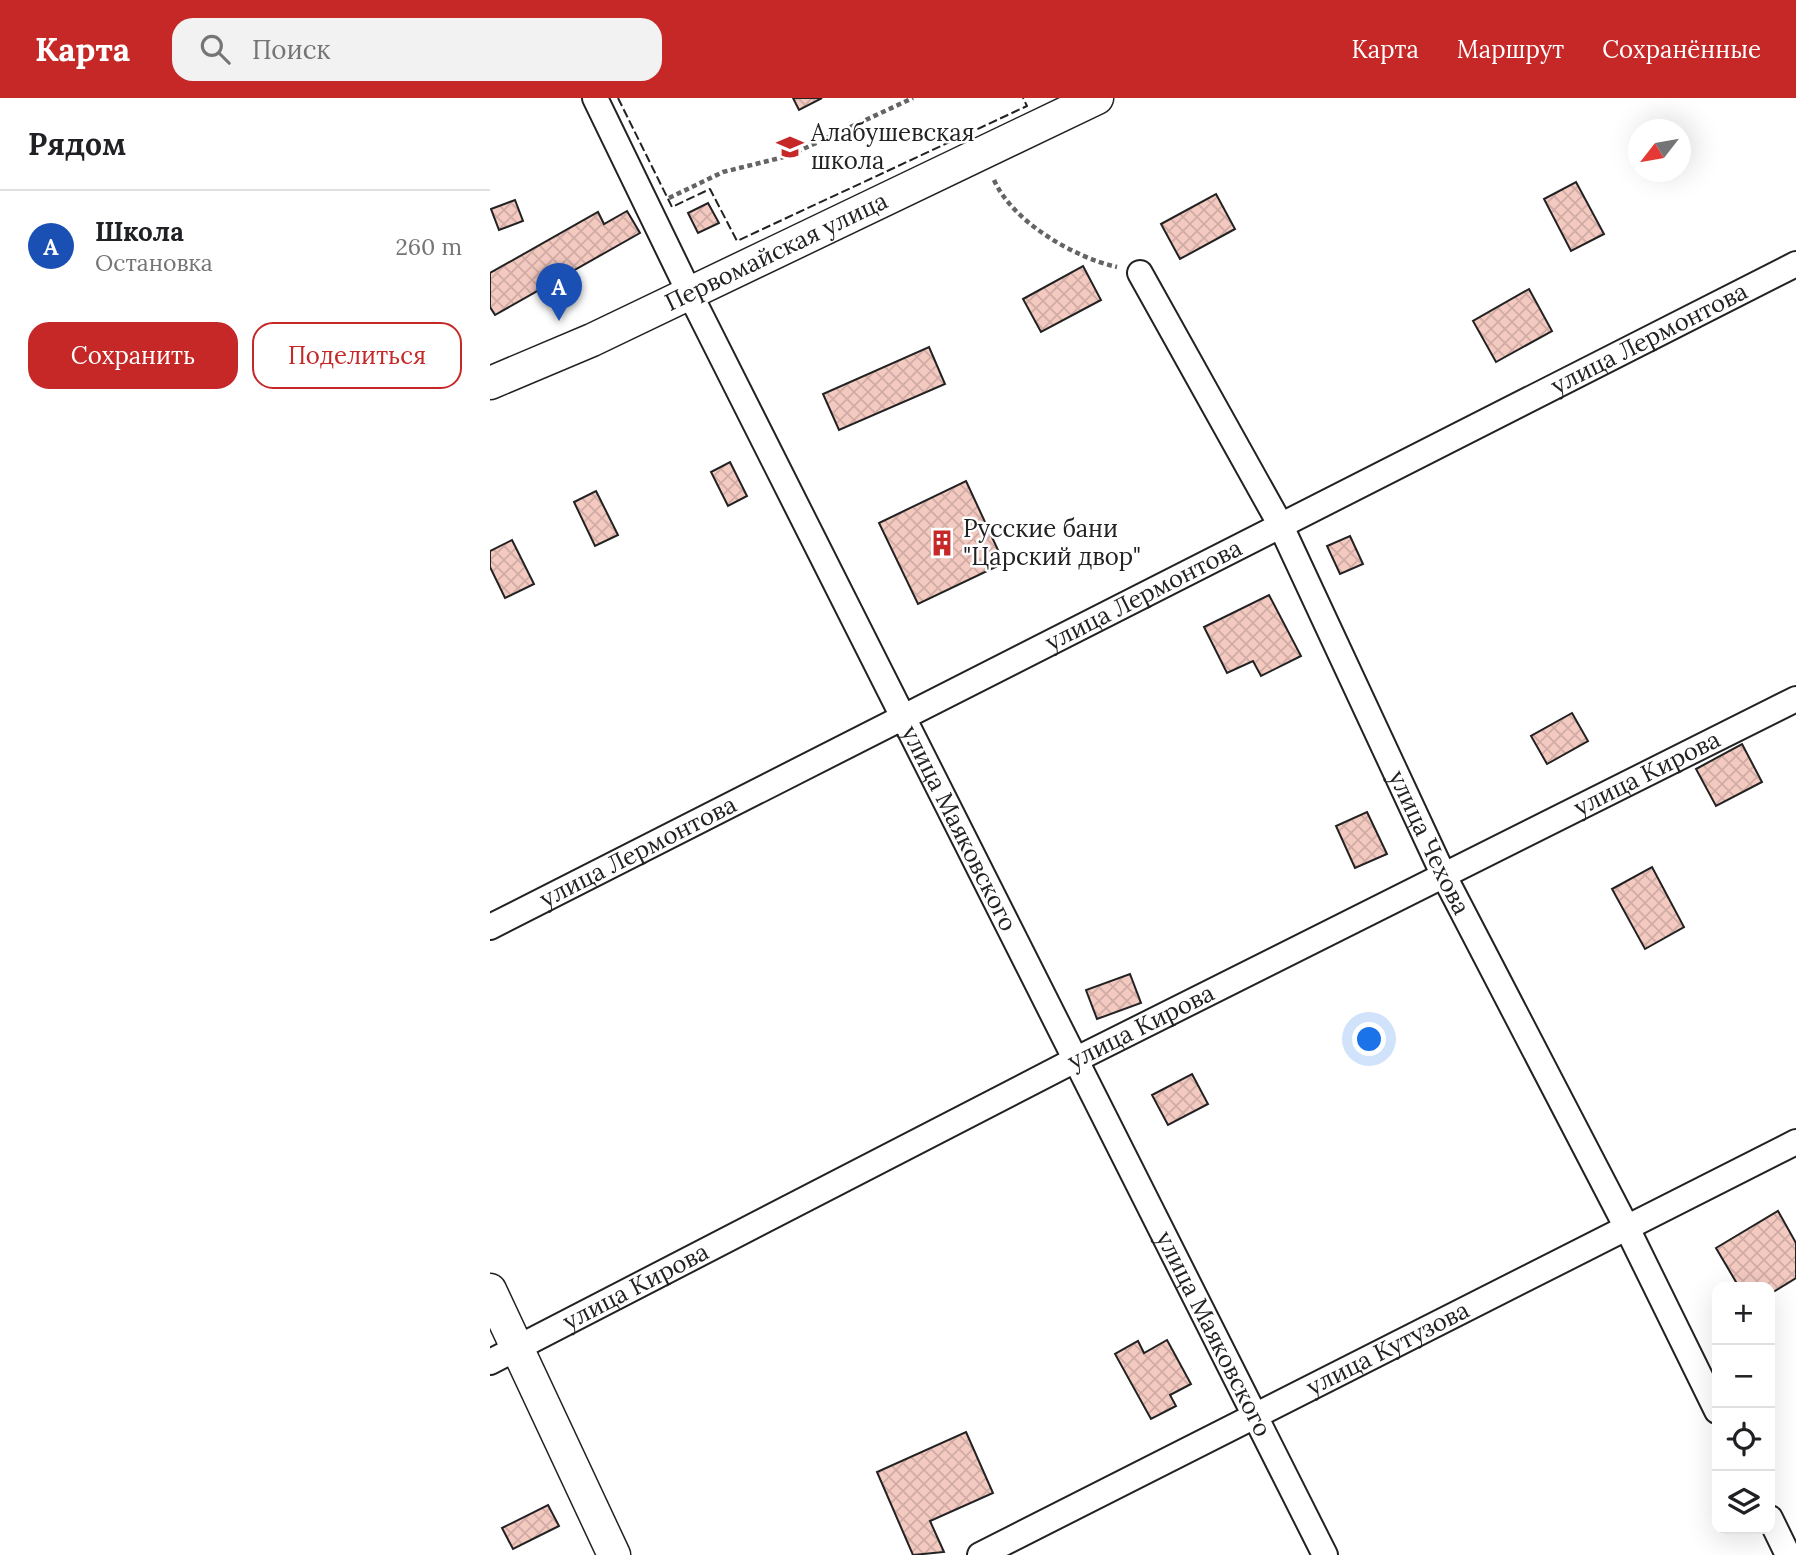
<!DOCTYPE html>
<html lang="ru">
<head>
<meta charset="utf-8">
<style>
  :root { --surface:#fff; --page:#f2f2f2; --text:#202124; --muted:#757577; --line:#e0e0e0; --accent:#c62828 }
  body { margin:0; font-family:Lora,serif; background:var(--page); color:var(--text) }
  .controls { position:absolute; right:21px; bottom:21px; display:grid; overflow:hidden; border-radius:14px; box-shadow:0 7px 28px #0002 }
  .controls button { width:63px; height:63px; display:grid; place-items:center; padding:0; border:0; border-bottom:2px solid var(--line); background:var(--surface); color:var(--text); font:35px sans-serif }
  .compass { position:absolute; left:1138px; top:21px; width:63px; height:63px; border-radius:50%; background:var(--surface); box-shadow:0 7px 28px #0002; rotate:239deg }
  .you { position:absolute; left:880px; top:942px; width:24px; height:24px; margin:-18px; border:5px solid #fff; border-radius:50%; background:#1a73e8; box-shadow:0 0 0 10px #1a73e833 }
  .badge { display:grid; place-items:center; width:46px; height:46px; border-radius:50%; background:var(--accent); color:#fff; font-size:23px; font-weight:700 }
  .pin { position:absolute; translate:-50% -58px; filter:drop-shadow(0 2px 4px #0008) }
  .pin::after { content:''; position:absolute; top:37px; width:24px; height:21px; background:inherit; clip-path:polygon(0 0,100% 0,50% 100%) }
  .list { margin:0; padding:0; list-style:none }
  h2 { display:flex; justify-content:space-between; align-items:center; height:91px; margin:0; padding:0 28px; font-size:30px }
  h2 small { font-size:23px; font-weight:400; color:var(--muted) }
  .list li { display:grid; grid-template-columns:46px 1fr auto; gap:21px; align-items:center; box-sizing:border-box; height:112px; padding:0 28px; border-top:2px solid var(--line) }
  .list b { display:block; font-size:26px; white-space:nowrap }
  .list p { margin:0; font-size:23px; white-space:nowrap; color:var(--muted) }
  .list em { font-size:23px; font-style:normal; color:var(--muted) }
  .actions { display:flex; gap:14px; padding:21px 28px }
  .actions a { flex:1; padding:16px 0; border:2px solid var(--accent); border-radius:21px; text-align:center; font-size:24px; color:var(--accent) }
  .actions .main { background:var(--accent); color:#fff }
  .icon { flex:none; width:38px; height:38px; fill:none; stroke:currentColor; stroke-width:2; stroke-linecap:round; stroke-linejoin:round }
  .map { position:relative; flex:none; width:1306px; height:1457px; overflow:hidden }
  header { display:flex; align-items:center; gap:42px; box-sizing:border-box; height:98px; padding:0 35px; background:var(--accent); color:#fff }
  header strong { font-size:33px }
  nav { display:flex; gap:38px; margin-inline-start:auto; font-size:24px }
  .search { width:490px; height:63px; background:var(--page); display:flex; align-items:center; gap:18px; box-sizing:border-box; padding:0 24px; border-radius:21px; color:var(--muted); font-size:26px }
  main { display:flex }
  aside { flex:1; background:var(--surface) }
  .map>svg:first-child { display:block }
</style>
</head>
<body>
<header>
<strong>Карта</strong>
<div class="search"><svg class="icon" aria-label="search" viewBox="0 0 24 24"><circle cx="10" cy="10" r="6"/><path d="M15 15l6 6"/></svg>Поиск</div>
<nav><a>Карта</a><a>Маршрут</a><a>Сохранённые</a></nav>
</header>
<main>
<aside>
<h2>Рядом<small></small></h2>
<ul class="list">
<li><span class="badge" style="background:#1a4fb4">A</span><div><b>Школа</b><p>Остановка</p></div><em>260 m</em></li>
</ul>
<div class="actions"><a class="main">Сохранить</a><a>Поделиться</a></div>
</aside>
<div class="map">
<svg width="1306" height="1457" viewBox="0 0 1306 1457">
  <defs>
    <pattern id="building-cross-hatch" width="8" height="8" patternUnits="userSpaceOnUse" patternTransform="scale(1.75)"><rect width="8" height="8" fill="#f3c9c0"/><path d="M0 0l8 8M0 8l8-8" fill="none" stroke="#d0aca5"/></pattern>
  </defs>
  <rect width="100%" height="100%" fill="#fff"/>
  <g fill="url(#building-cross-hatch)" stroke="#222" stroke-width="2">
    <path d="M303,0H332L309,12Z"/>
    <path d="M1086,84L1114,136L1081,153L1054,101Z"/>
    <path d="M726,96L745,131L690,161L671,126Z"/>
    <path d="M25,102L33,123L9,132L1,111Z"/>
    <path d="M218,105L229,125L208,135L198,115Z"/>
    <path d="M137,113L150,135L5,217L0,209V175L108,114L114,126Z"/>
    <path d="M593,168L611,202L551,234L533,201Z"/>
    <path d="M1039,191L1062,233L1006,264L983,223Z"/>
    <path d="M439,249L455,286L349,332L333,296Z"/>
    <path d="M240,364L257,398L238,408L221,374Z"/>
    <path d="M476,383L514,465L428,506L389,425Z"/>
    <path d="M106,393L128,437L105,448L84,404Z"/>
    <path d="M860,438L873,466L850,476L837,448Z"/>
    <path d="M22,442L44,486L15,500L0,469V453Z"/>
    <path d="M779,497L811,558L771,578L763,563L737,575L714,529Z"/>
    <path d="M1082,615L1098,643L1057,666L1041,638Z"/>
    <path d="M1252,646L1272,684L1226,708L1206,671Z"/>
    <path d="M877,714L897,756L865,770L846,728Z"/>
    <path d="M1162,769L1194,829L1155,851L1122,791Z"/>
    <path d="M640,876L651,905L607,921L596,892Z"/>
    <path d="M702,976L718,1006L678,1027L662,997Z"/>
    <path d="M1288,1113L1306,1145V1180L1280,1196V1189H1249L1226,1150Z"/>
    <path d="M677,1242L701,1286L680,1297L686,1308L661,1321L625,1256L648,1243L654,1255Z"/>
    <path d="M476,1334L503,1395L440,1423L454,1454L423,1457L387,1374Z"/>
    <path d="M58,1407L69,1428L23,1451L12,1430Z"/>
  </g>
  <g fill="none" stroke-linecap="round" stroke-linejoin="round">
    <g stroke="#222" stroke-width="28">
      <g id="minor">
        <path id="s1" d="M105,0L200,196L835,1457"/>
        <path id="s2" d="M650,175L790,426L953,776L1137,1130L1227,1313"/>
        <path id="s3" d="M0,829L1306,166"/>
        <path id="s4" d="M0,1264L585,962L1306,601"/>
        <path d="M1280,1420L1298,1457"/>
        <path id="s5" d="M490,1457L1306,1044"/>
      </g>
    </g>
    <g stroke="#222" stroke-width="35">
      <g id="tertiary">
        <path id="s6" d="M0,285L102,242L607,0"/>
        <path d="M0,1192L124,1457"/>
      </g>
    </g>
    <g stroke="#646464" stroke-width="4.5" stroke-dasharray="5 3.5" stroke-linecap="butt">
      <path d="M504,82C523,124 583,159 627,169"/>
      <path d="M179,100L233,74L298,58L423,0"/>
    </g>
    <use href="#minor" stroke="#fff" stroke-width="24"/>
    <use href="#tertiary" stroke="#fff" stroke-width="32"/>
    <path stroke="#222" stroke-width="2" stroke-dasharray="9 3.5" stroke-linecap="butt" d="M128,0L182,109L220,91L247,143L537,8L533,0"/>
  </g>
  <defs>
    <g id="school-bare" transform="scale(2.1)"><path d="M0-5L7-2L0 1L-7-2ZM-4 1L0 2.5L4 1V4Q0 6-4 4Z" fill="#c62828" stroke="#fff" stroke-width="2.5" paint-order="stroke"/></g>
    <g id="building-bare" transform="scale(2.1)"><path d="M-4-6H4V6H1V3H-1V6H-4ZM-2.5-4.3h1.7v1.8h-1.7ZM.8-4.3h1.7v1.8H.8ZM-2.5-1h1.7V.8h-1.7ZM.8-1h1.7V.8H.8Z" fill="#c62828" stroke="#fff" stroke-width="2.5" paint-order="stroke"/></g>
  </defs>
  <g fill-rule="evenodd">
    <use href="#school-bare" x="300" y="49"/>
    <use href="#building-bare" x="452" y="445"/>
  </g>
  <g text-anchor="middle" stroke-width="5" stroke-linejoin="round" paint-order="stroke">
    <g font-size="24" fill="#222" stroke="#fff" text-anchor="start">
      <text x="321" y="43">Алабушевская<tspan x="321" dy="28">школа</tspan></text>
      <text x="473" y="439">Русские бани<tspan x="473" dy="28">"Царский двор"</tspan></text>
    </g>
    <g font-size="24" fill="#222" stroke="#fff">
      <text dy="8" stroke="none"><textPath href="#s6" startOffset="315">Первомайская улица</textPath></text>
      <text dy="8" stroke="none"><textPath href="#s3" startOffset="1300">улица Лермонтова</textPath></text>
      <text dy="8" stroke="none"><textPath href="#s3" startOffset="733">улица Лермонтова</textPath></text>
      <text dy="8" stroke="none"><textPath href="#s4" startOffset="1298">улица Кирова</textPath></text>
      <text dy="8" stroke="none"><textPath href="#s1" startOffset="816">улица Маяковского</textPath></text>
      <text dy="8" stroke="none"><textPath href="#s2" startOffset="639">улица Чехова</textPath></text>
      <text dy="8" stroke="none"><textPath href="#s3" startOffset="166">улица Лермонтова</textPath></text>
      <text dy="8" stroke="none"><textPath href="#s4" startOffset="732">улица Кирова</textPath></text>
      <text dy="8" stroke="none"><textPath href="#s4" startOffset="164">улица Кирова</textPath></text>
      <text dy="8" stroke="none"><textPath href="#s1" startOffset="1382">улица Маяковского</textPath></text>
      <text dy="8" stroke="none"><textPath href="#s5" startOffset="457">улица Кутузова</textPath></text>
    </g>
  </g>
</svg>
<div class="controls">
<button>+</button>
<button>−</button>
<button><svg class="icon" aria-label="locate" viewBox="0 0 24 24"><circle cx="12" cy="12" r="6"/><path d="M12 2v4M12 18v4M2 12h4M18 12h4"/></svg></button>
<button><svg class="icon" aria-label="layers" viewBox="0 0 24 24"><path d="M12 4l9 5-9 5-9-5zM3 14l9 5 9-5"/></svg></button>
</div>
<svg class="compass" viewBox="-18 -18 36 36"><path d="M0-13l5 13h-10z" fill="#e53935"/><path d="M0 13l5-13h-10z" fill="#757577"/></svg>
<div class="you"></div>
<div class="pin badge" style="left:69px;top:223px;background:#1a4fb4">A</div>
</div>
</main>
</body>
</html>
